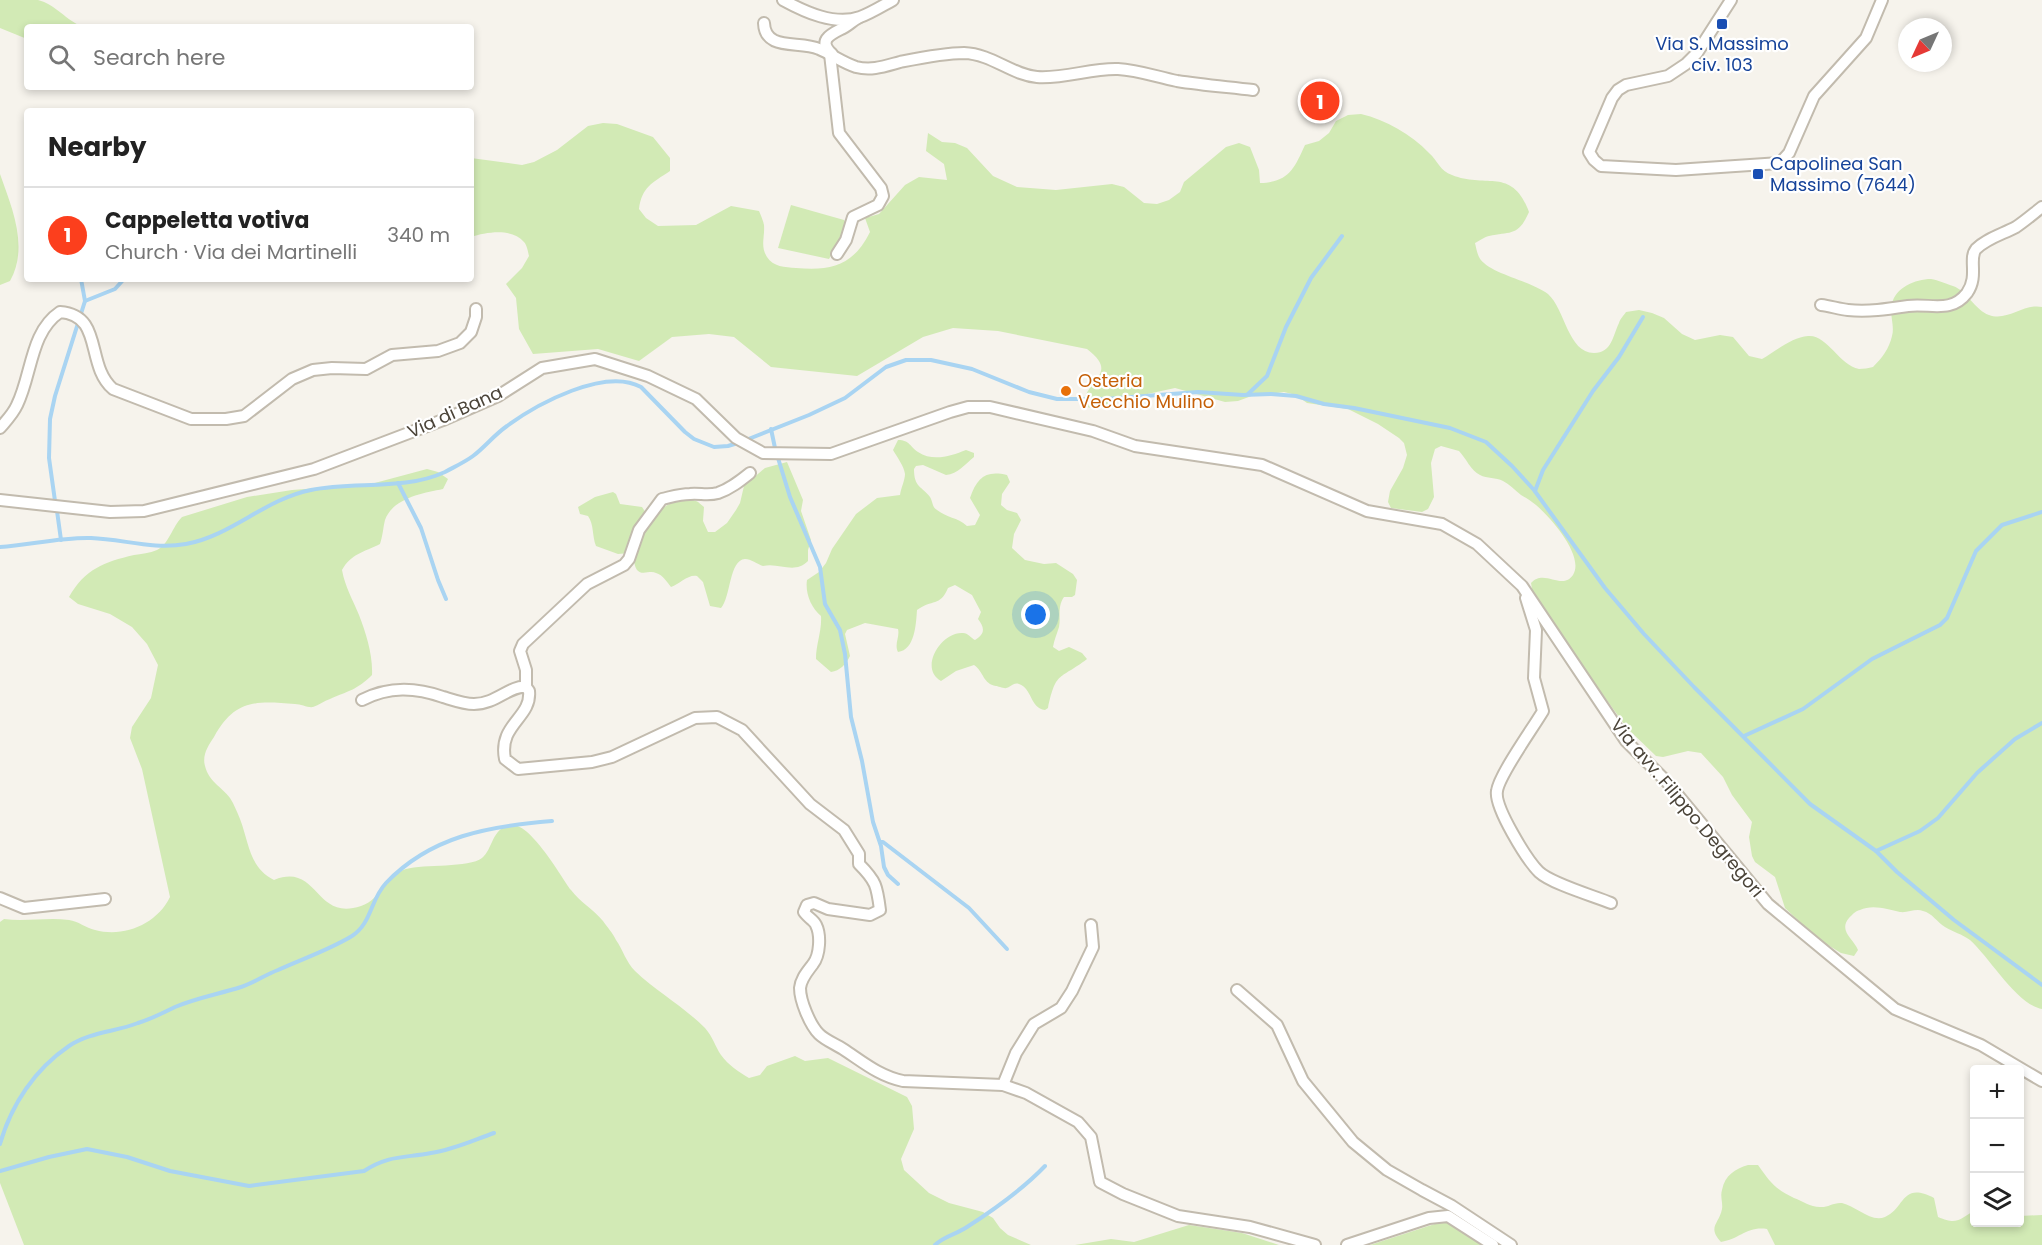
<!DOCTYPE html>
<html lang="en">
<head>
<meta charset="utf-8">
<style>
  :root { --surface:#fff; --page:#f2f2f2; --text:#222; --muted:#767676; --line:#e0e0e0; --accent:#fc3f1d }
  body { margin:0; font-family:Poppins,sans-serif; background:var(--page); color:var(--text) }
  .controls { position:absolute; right:18px; bottom:18px; display:grid; overflow:hidden; border-radius:6px; box-shadow:0 3px 9px #0003 }
  .controls button { width:54px; height:54px; display:grid; place-items:center; padding:0; border:0; border-bottom:2px solid var(--line); background:var(--surface); color:var(--text); font:30px sans-serif }
  .compass { position:absolute; left:1898px; top:18px; width:54px; height:54px; border-radius:50%; background:var(--surface); box-shadow:0 3px 9px #0003; rotate:226deg }
  .you { position:absolute; left:1036px; top:615px; width:21px; height:21px; margin:-15px; border:4px solid #fff; border-radius:50%; background:#1a73e8; box-shadow:0 0 0 9px #1a73e833 }
  .badge { display:grid; place-items:center; width:39px; height:39px; border-radius:50%; background:var(--accent); color:#fff; font-size:20px; font-weight:700 }
  .pin { position:absolute; translate:-50% -50%; border:3px solid #fff; box-shadow:0 2px 6px #0006 }
  .list { margin:0; padding:0; list-style:none }
  h2 { display:flex; justify-content:space-between; align-items:center; height:78px; margin:0; padding:0 24px; font-size:26px }
  h2 small { font-size:20px; font-weight:400; color:var(--muted) }
  .list li { display:grid; grid-template-columns:39px 1fr auto; gap:18px; align-items:center; box-sizing:border-box; height:96px; padding:0 24px; border-top:2px solid var(--line) }
  .list b { display:block; font-size:22px; white-space:nowrap }
  .list p { margin:0; font-size:20px; white-space:nowrap; color:var(--muted) }
  .list em { font-size:20px; font-style:normal; color:var(--muted) }
  .icon { flex:none; width:33px; height:33px; fill:none; stroke:currentColor; stroke-width:2; stroke-linecap:round; stroke-linejoin:round }
  .map { position:relative; flex:none; width:2042px; height:1245px; overflow:hidden }
  .search { position:absolute; background:var(--surface); box-shadow:0 3px 9px #0003; left:24px; top:24px; width:450px; height:66px; display:flex; align-items:center; gap:15px; box-sizing:border-box; padding:0 21px; border-radius:6px; color:var(--muted); font-size:22px }
  .panel { position:absolute; background:var(--surface); box-shadow:0 3px 9px #0003; left:24px; top:108px; width:450px; height:174px; border-radius:6px }
  .map>svg:first-child { display:block }
</style>
</head>
<body>
<div class="map">
<svg width="2042" height="1245" viewBox="0 0 2042 1245">
  <rect width="100%" height="100%" fill="#f6f3ec"/>
  <g fill="#d2eab5">
    <path d="M0,0C12,0 26,0 38,0C55,4 67,21 83,27H27V39L0,28Z"/>
    <path d="M1361,114C1386,120 1411,134 1429,153C1438,161 1440,171 1452,175C1486,189 1512,166 1529,212C1518,237 1511,231 1489,236C1484,237 1479,241 1475,243C1476,247 1477,253 1479,257C1488,274 1530,280 1548,294C1565,309 1568,353 1594,353C1612,353 1613,335 1619,323C1620,319 1624,315 1626,312L1639,310L1652,313L1664,318L1682,334L1695,340L1720,335L1733,337L1749,356L1762,359C1776,351 1792,337 1808,336C1827,334 1839,365 1859,369C1863,369 1869,368 1873,367C1882,358 1889,349 1892,336C1895,326 1889,314 1892,304C1895,288 1915,279 1931,279C1938,280 1947,284 1953,286C1967,291 1975,310 1989,315C2007,322 2024,303 2042,307V1009C2017,1005 1990,958 1970,940C1962,934 1953,932 1945,927C1937,922 1932,913 1923,911C1916,908 1908,913 1900,912C1888,909 1872,904 1860,910C1855,911 1852,915 1849,918C1838,931 1854,939 1858,950L1854,956L1841,953L1818,939L1785,908L1775,877L1755,862L1752,856L1749,837L1752,822L1732,795L1723,777L1701,753L1688,751L1663,757L1656,756L1627,728L1558,633L1549,616L1533,595L1531,583C1544,568 1562,591 1573,575C1585,556 1550,517 1536,505C1531,501 1526,498 1521,495C1515,490 1509,484 1503,481C1496,477 1487,479 1480,475C1471,471 1466,458 1459,451L1441,446L1435,449L1431,463L1434,497L1428,509L1422,512L1391,508L1388,502L1390,491L1403,468L1407,455L1404,443L1399,438L1378,424L1348,409L1307,403L1296,395L1284,392L1264,395L1257,394L1238,401L1225,402L1175,388L1129,398L1111,404L1092,408L1086,407L1083,402C1090,377 1118,373 1087,349L998,331L953,328L923,337L857,376L771,367L734,337L709,334L672,337L639,361L598,349L533,354L519,329L516,298L506,284L522,268L529,256C528,252 527,245 524,242C512,228 487,232 471,237V158L522,165L534,162L557,150L588,126L603,123L617,124L653,137L670,158V171C652,183 642,187 639,209L646,218L658,226L696,225L731,206L759,211C761,216 763,220 764,225C765,237 760,246 767,257C773,267 785,267 796,268C831,271 853,266 870,232L865,218L879,214L905,185L919,177L947,180L944,164L926,151L928,133L942,142L955,143L967,148L993,176L1017,187L1056,190L1112,184L1124,187L1144,203L1157,204L1169,200L1180,192L1184,182L1226,147L1239,143L1250,147L1259,170L1260,183C1289,182 1294,169 1305,145L1319,141L1329,133L1336,121L1348,115Z"/>
    <path d="M0,174C12,208 29,247 10,281L0,285Z"/>
    <path d="M791,205L844,220L848,226L829,259L778,248Z"/>
    <path d="M898,440C910,440 910,447 918,452C933,462 951,456 966,450L974,453V457C965,464 958,474 946,475L923,465L916,466L914,469C914,488 922,486 930,497C933,502 932,507 937,510C947,518 957,517 967,526L975,525L980,515L970,498C977,478 985,470 1007,475L1010,482L1002,494L1001,505L1007,510L1017,513L1021,520L1014,534L1012,548L1025,560L1044,564L1056,563L1073,574L1077,580L1075,595L1072,597H1064C1057,607 1061,617 1059,627C1057,634 1054,640 1053,647L1059,651L1069,647L1082,653L1087,659C1060,680 1056,670 1048,708L1045,710C1030,708 1032,688 1019,684C1013,682 1010,688 1006,688C1005,689 997,686 996,686C983,684 984,672 974,665L956,671L941,681C918,668 942,631 963,633C968,633 971,638 975,640C985,634 985,628 978,619L981,612L972,595L955,585L948,588C940,607 932,599 917,610C916,624 915,650 898,652C894,644 900,637 898,629L865,623L847,630L845,634L850,656C846,664 840,671 831,672L816,659C816,644 822,631 821,616C811,608 805,593 807,580L819,572L826,563L832,549L856,514L877,498L900,495C901,488 905,480 905,474C904,466 897,457 893,450Z"/>
    <path d="M787,462L803,500L801,511L811,540L808,550V561C794,575 779,562 763,566C757,564 751,559 745,559C729,560 731,597 721,608L710,606L703,582L697,576C688,574 680,584 671,587C667,582 663,575 656,573C650,570 642,576 637,570C633,564 636,559 629,553L618,554L596,546C592,536 594,524 588,516L580,514L578,507L595,497L613,492L616,494L620,504L642,507L648,516L654,518C661,506 682,494 696,501C699,502 701,505 704,507L703,521L708,532H715L727,523L736,510L740,503L744,486L765,468Z"/>
    <path d="M427,469L438,472L448,479L443,489C423,493 393,498 385,520C383,528 383,535 380,544C364,552 351,554 342,570C345,587 353,600 359,615C366,633 373,655 372,675C357,690 348,691 330,699C324,701 319,705 313,707C308,708 301,704 295,704C256,701 235,699 214,737C208,746 202,755 205,766C209,782 221,786 230,798C234,804 237,812 240,819C249,842 249,868 274,880C319,862 314,922 361,906C382,899 386,875 406,869C424,864 469,868 482,858C493,849 492,827 511,825C530,822 560,875 571,890C580,902 593,909 603,921C607,927 613,933 616,940C623,950 626,962 635,971C657,992 683,1006 705,1028C713,1037 715,1046 721,1055C728,1065 739,1072 749,1078L760,1075L767,1066L795,1056L805,1061L828,1058L907,1097L912,1106L914,1129L901,1159L904,1170L929,1193L949,1203L983,1212L993,1218L1000,1228L1008,1235L1031,1245H24L0,1183V922L4,919C25,922 48,917 69,920C78,921 86,928 95,930C124,938 157,924 170,897L142,769L130,738L132,727L151,698L158,665L147,644L132,627L110,614L78,604L69,597C85,569 104,562 134,555C141,554 150,553 157,550C169,544 172,527 182,517L247,497L292,490L371,484Z"/>
    <path d="M1748,1165H1758C1770,1182 1775,1189 1794,1198C1803,1201 1810,1207 1820,1207C1827,1208 1834,1202 1842,1203C1856,1206 1871,1223 1885,1217C1905,1209 1901,1181 1934,1198L1938,1217C1957,1225 1958,1220 1974,1211V1222H2020V1216L2042,1215V1245H1775L1767,1229C1747,1226 1740,1239 1721,1242C1707,1227 1719,1224 1722,1209C1723,1203 1720,1196 1722,1190C1725,1175 1735,1169 1748,1165Z"/>
    <path d="M1444,1221L1487,1245H1370Z"/>
    <path d="M1189,1225L1242,1233L1279,1245H1075L1111,1239L1134,1242Z"/>
  </g>
  <g fill="none" stroke-linecap="round" stroke-linejoin="round">
    <g stroke="#a9d4f2" stroke-width="4">
      <path d="M85,301L115,289L124,279"/>
      <path d="M1248,394L1267,376L1286,327L1311,278L1342,236"/>
      <path d="M771,429L775,448"/>
      <path d="M778,458L790,497L820,567L825,604L840,630L845,654L851,717L862,761L873,822L881,846L884,867L888,875L898,884"/>
      <path d="M398,483L421,528L438,580L446,599"/>
      <path d="M1535,491L1543,470L1593,391L1619,357L1643,317"/>
      <path d="M55,501L49,458L50,419L55,396L85,301L81,279"/>
      <path d="M57,511L61,540"/>
      <path d="M0,547C30,545 61,537 91,538C123,539 153,550 186,544C231,536 265,499 311,490C354,481 404,491 445,472C454,467 465,462 473,456C485,447 494,435 507,426C537,404 605,367 641,387L685,432L694,439L714,447L728,446L741,442L809,415L845,398L886,367L906,360H931L972,369L1029,392L1057,399H1105L1198,392L1243,395L1271,394L1296,396L1324,404L1354,408L1450,428L1486,442L1512,466L1534,490L1605,588L1644,634L1694,687L1810,804L1876,851L1897,872L1954,920L2042,985"/>
      <path d="M1744,736L1803,709L1872,659L1940,625L1947,618L1976,551L2002,525L2042,512"/>
      <path d="M880,842H883L969,908L1007,949"/>
      <path d="M1876,851L1920,831L1938,818L1977,773L2015,739L2042,723"/>
      <path d="M0,1144C11,1105 35,1069 69,1046C90,1032 115,1032 138,1023C151,1019 163,1013 175,1007C196,998 219,994 241,987C253,983 265,975 278,970C302,959 329,950 352,936C372,923 370,900 386,883C431,836 489,826 552,821"/>
      <path d="M0,1171L49,1157L87,1149L127,1157L170,1171L249,1186L364,1171C388,1155 405,1158 431,1153C453,1150 474,1140 494,1133"/>
      <path d="M935,1245C944,1236 957,1234 967,1227C995,1209 1022,1190 1045,1166"/>
    </g>
    <g stroke="#c2bbae" stroke-width="14">
      <g id="street">
        <path d="M783,0C805,12 835,26 860,17C871,13 882,6 893,0"/>
        <path d="M1731,0L1697,53L1686,64L1668,76L1626,85L1618,90L1612,98L1589,152L1594,160L1601,166L1676,170L1780,163L1789,153L1814,96L1866,38L1882,0"/>
        <path d="M764,23C765,52 800,40 819,49C831,54 843,63 856,67C872,71 885,66 900,62C920,58 944,53 964,53C992,54 1012,75 1037,77C1065,79 1091,68 1118,69C1138,70 1157,77 1177,81C1202,85 1228,87 1253,90"/>
        <path d="M830,54L839,133L881,188L883,196L878,205L853,217L846,240L837,254"/>
        <path d="M832,54C818,41 829,35 841,29C847,27 852,21 858,18"/>
        <path d="M1821,305C1830,306 1839,309 1848,310C1869,312 1888,309 1908,306C1930,303 1951,314 1967,293C1979,276 1968,259 1976,249C1987,238 2003,234 2016,227C2025,221 2033,214 2042,207"/>
        <path d="M0,428C6,421 13,414 17,405C32,375 30,332 60,312C104,315 85,365 113,389L191,419H226L244,416L292,379L313,370L332,368L366,369L392,355L438,351L460,343L471,332L476,317V309"/>
        <path d="M0,500L110,512L144,511L314,469L443,420L498,396L542,368L595,359L648,376L696,399L736,438L763,453L831,454L950,412L968,407H990L1093,431L1135,446L1262,465L1367,511L1442,524L1477,544L1522,586L1626,741L1667,782L1768,904L1895,1009L1981,1045L2042,1081"/>
        <path d="M1526,598L1536,630L1534,678L1543,711C1533,728 1499,775 1497,791C1494,807 1527,860 1539,872C1552,884 1594,896 1611,903"/>
        <path d="M526,687V670L520,651L523,644L587,584L624,565L629,559L639,530L662,499C671,497 680,494 690,494C700,493 708,496 718,493C730,489 740,481 750,473"/>
        <path d="M362,700C389,686 415,687 443,697C453,700 464,704 474,704C496,704 510,685 526,687L529,691C532,718 498,724 505,759L518,769L592,762L612,757L695,718L717,717L742,730L810,804L844,830L859,854V864C876,881 877,886 880,910L870,915L828,909L814,903L807,905L804,912C807,917 814,920 816,925C821,935 820,955 813,964C808,971 801,978 800,988C800,1001 810,1025 819,1034C825,1040 835,1044 843,1049C863,1062 879,1076 903,1081L1003,1085L1026,1093L1078,1122L1091,1137L1100,1182L1123,1194L1178,1216L1250,1227L1315,1245"/>
        <path d="M0,898L24,908L105,899"/>
        <path d="M1237,990L1277,1025L1303,1081L1353,1142L1387,1170L1422,1190L1452,1206L1511,1245"/>
        <path d="M1003,1085L1016,1053L1034,1024L1061,1008L1072,991L1093,947L1091,925"/>
        <path d="M1347,1245L1429,1218L1448,1216L1493,1245"/>
      </g>
    </g>
    <use href="#street" stroke="#fff" stroke-width="10"/>
  </g>
  <g fill="#1a4fb4" stroke="#fff" stroke-width="2">
    <rect x="1716" y="18" width="12" height="12" rx="3"/>
    <rect x="1752" y="168" width="12" height="12" rx="3"/>
  </g>
  <circle fill="#e8710a" stroke="#fff" stroke-width="2" cx="1066" cy="391" r="6"/>
  <g text-anchor="middle" stroke-width="4.5" stroke-linejoin="round" paint-order="stroke">
    <g font-size="18" fill="#164399" stroke="#fff">
      <text x="1722" y="50">Via S. Massimo<tspan x="1722" dy="21">civ. 103</tspan></text>
      <text x="1770" y="170" text-anchor="start">Capolinea San<tspan x="1770" dy="21">Massimo (7644)</tspan></text>
    </g>
    <g font-size="18" fill="#c56008" stroke="#fff" text-anchor="start">
      <text x="1078" y="387">Osteria<tspan x="1078" dy="21">Vecchio Mulino</tspan></text>
    </g>
    <g font-size="18" fill="#4b4439" stroke="#fff">
      <text transform="translate(455 412) rotate(-24)" y="6">Via di Bana</text>
      <text transform="translate(1687 808) rotate(50)" y="6">Via avv. Filippo Degregori</text>
    </g>
  </g>
</svg>
<div class="controls">
<button>+</button>
<button>−</button>
<button><svg class="icon" aria-label="layers" viewBox="0 0 24 24"><path d="M12 4l9 5-9 5-9-5zM3 14l9 5 9-5"/></svg></button>
</div>
<svg class="compass" viewBox="-18 -18 36 36"><path d="M0-13l5 13h-10z" fill="#e53935"/><path d="M0 13l5-13h-10z" fill="#767676"/></svg>
<div class="you"></div>
<div class="pin badge" style="left:1320px;top:101px">1</div>
<div class="search"><svg class="icon" aria-label="search" viewBox="0 0 24 24"><circle cx="10" cy="10" r="6"/><path d="M15 15l6 6"/></svg>Search here</div>
<section class="panel">
<h2>Nearby<small></small></h2>
<ul class="list">
<li><span class="badge">1</span><div><b>Cappeletta votiva</b><p>Church · Via dei Martinelli</p></div><em>340 m</em></li>
</ul>
</section>
</div>
</body>
</html>
